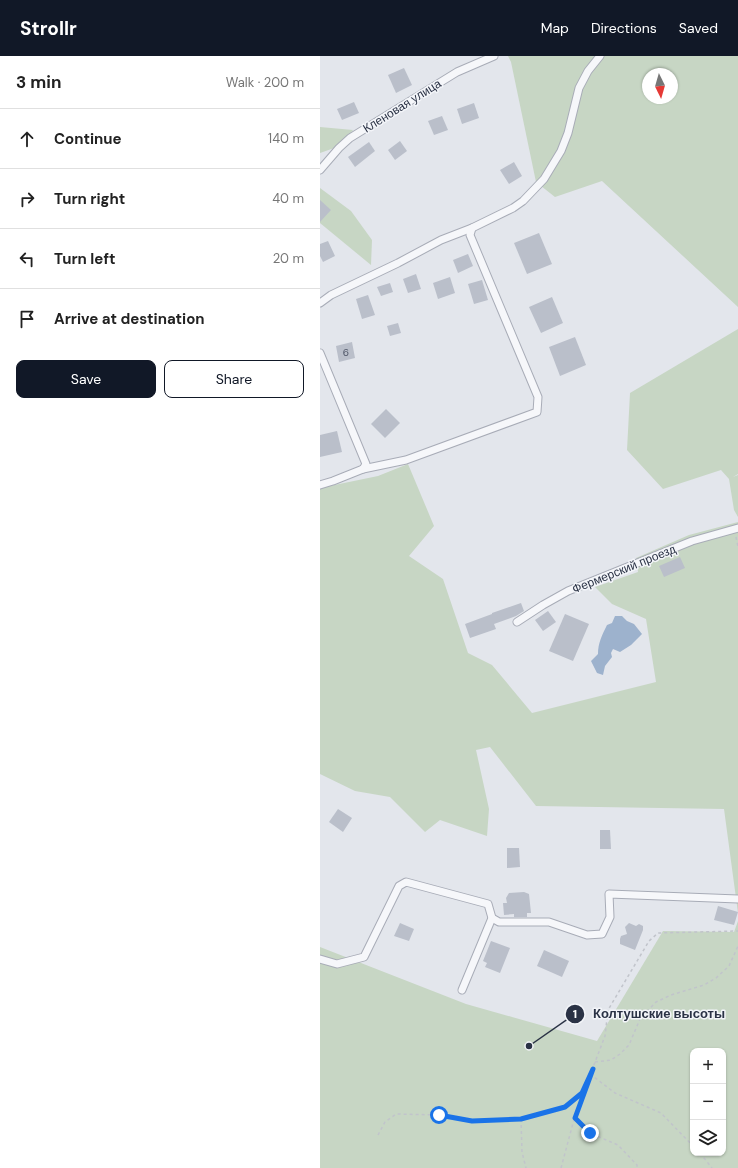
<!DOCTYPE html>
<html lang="en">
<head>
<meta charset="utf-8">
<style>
  :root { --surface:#fff; --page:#f2f2f2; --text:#222; --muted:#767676; --line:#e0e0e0; --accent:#111827 }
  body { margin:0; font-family:"DM Sans",sans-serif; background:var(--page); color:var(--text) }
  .controls { position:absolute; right:12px; bottom:12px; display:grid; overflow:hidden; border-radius:8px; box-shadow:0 1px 3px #0004 }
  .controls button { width:36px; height:36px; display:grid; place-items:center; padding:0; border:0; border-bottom:1px solid var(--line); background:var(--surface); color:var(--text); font:20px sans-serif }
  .compass { position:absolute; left:322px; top:12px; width:36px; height:36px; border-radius:50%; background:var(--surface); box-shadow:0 1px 3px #0004; rotate:175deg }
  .stop { position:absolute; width:12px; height:12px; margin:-9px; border:3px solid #1a73e8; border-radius:50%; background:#fff }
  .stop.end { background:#1a73e8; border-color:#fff; box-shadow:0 1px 4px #0008 }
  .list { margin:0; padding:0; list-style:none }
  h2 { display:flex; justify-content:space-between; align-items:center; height:52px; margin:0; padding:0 16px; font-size:17px }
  h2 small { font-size:13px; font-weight:400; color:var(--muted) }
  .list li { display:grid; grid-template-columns:26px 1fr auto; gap:12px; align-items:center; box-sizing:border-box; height:60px; padding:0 16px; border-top:1px solid var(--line) }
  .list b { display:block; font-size:15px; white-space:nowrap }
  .list em { font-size:13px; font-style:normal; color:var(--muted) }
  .actions { display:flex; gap:8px; padding:12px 16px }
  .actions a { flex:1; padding:9px 0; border:1px solid var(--accent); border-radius:8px; text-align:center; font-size:14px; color:var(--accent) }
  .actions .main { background:var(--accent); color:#fff }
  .icon { flex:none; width:22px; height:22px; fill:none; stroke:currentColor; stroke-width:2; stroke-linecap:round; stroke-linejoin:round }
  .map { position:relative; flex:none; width:418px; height:1112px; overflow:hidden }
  header { display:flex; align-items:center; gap:24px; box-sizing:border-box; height:56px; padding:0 20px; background:var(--accent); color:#fff }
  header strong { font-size:19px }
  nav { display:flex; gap:22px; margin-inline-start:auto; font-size:14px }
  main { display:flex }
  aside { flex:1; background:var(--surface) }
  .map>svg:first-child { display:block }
</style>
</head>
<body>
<header>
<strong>Strollr</strong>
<nav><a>Map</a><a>Directions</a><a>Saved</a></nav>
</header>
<main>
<aside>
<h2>3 min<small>Walk · 200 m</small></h2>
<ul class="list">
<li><svg class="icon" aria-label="ahead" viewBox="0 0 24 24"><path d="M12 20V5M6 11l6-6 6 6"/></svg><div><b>Continue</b></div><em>140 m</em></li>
<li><svg class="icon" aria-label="right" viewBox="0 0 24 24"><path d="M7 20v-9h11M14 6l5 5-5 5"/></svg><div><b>Turn right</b></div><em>40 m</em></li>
<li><svg class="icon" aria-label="left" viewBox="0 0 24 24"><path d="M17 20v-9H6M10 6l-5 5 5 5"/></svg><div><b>Turn left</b></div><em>20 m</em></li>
<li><svg class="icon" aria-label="arrive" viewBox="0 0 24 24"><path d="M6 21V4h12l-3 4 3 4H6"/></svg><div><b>Arrive at destination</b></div></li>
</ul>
<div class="actions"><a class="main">Save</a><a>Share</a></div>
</aside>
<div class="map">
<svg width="418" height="1112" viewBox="0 0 418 1112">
  <rect width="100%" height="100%" fill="#e3e6ec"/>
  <g fill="#c7d6c4" fill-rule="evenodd">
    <path d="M188,0H418V251L282,125L235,141L216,126L191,6ZM328,18H352V42H328Z"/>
    <path d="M0,71L33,74L20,90L0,97Z"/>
    <path d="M0,132L31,155L52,184L51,209L0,167Z"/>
    <path d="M418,273V418L413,421L418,419V461L414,454L409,423L401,414L343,433L307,394L310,337Z"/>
    <path d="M88,408L114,470L89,500L123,523L148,597L172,609L212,657L336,626L326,563L292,548L275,531L318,516L316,502L369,479L418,466V857L404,753L216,750L170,691L156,694L169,753L167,780L120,764L105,776L70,741L35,735L0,718V432L58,420Z"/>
    <path d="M418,865V1112H0V891L146,948L277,985L343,875L414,876ZM373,995H403V1097H373Z"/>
  </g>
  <path fill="#9db2cd" d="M295,560H302L307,565L314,568L322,578L311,589L300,596L293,593L291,597L292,601L285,610L283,619L277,617L271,605L278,598C278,587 282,579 287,569L292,567Z"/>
  <g fill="#babfca">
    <path d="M84,12L92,29L76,37L68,19Z"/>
    <path d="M34,46L39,57L22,64L17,53Z"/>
    <path d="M154,47L159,62L142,68L137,53Z"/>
    <path d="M122,60L128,74L114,79L108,65Z"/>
    <path d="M80,85L87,95L75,104L68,94Z"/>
    <path d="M49,86L55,95L35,111L28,101Z"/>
    <path d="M194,106L202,120L189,128L180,114Z"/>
    <path d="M0,144L11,154L0,166Z"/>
    <path d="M219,177L232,208L207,218L194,187Z"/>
    <path d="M8,185L15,200L3,206L0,200V188Z"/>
    <path d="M148,198L153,210L138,217L133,204Z"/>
    <path d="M96,218L101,233L88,237L83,223Z"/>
    <path d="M130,221L135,237L118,243L113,227Z"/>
    <path d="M162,224L168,244L154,248L148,228Z"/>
    <path d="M70,227L73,236L61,240L57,231Z"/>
    <path d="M48,239L55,259L42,263L36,243Z"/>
    <path d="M232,241L243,267L221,277L209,251Z"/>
    <path d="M78,267L81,277L70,280L67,270Z"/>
    <path d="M255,281L266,309L240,320L229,291Z"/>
    <path d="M32,286L35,302L19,306L16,290Z"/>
    <path d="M66,353L80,367L65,382L51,368Z"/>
    <path d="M17,375L22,396L0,401V379Z"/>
    <path d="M360,501L365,512L344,521L339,510Z"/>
    <path d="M201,547L204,555L196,560L174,568L176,573L150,582L145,568L172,558V557Z"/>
    <path d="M228,555L236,566L223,575L215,564Z"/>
    <path d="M245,558L269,568L253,605L229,595Z"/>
    <path d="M18,753L32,762L23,776L9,766Z"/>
    <path d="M280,774H290L291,793H280Z"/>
    <path d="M187,792H199L200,811L187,812Z"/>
    <path d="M204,836L209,838L211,857H207V861H194V858L184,859L183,847H187L186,842L189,837Z"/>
    <path d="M398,850L418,856L414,869L394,864Z"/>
    <path d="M80,867L94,873L89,885L74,880Z"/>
    <path d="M309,867L316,870L319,868L323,870V874L315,894L300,888V883L301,880L307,878L305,871Z"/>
    <path d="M171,885L190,892L180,917L165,911L167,907L163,905Z"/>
    <path d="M224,894L249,905L242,921L217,910Z"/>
  </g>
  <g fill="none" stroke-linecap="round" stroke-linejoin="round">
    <g stroke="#a8acb7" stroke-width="9">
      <g id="minor">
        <path d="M0,114L19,92L30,82L137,16L174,0"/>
        <path d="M0,247L11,239L78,207L121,184L152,172L193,152L203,145L224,123L241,95L248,77L259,32L268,15L280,0"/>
        <path d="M0,297L46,408L43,413L13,425L0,429"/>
        <path d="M43,413L86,404L217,356L218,341L150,179L152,172"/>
        <path d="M197,566L223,549L248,535L372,485L418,472"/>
        <path d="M0,903L17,908L44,901L79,830L86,826L168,848L172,862L179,866H229L267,879L282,878L290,861L289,838L418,843"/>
        <path d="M142,934L172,862"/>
      </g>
    </g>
    <g stroke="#c1c4cb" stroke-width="1.5" stroke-dasharray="3 3" stroke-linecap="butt">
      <path d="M416,481L418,491"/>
      <path d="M275,1006L291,1004L300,998L309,989L320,963L336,946L351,939L384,929L396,922L409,910L418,890"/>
      <path d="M270,1018L295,1037L341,1057L373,1090"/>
      <path d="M255,1062L270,1077L298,1089L317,1109V1112"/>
      <path d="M201,1063L202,1096L206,1112"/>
      <path d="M58,1079L65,1066L76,1058L119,1059L151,1065L201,1063L245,1051L262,1037L267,1025"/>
      <path d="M380,1097L392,1112"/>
      <path d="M241,1112L256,1056L285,980L288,954L329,885L338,877L418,875"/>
    </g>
    <use href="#minor" stroke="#f6f7fa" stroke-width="7"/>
  </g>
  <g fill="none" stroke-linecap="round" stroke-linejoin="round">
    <path stroke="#1a73e8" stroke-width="5" d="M119,1059L152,1065L201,1063L245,1051L262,1037L273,1013L255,1062L270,1077"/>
  </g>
  <g text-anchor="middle" stroke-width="3" stroke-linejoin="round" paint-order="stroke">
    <g font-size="10" fill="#4e5566">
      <text x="26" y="300">6</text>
    </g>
    <g font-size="12" fill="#2a3245" stroke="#f3f5f9">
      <text transform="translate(82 50) rotate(-32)" y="4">Кленовая улица</text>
      <text transform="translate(304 513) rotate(-22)" y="4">Фермерский проезд</text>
    </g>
  </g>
  <path fill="none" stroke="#2a3245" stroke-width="1.5" d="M209 990L255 958"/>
  <g fill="#2a3245" stroke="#f3f5f9" stroke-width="1.5">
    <circle cx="209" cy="990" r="4"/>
    <circle cx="255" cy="958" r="10"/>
  </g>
  <g font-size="12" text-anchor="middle" font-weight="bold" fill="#fff">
    <text x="255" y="962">1</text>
  </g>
  <g font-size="13" text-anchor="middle" font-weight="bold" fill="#2a3245" stroke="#f3f5f9" stroke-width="3" stroke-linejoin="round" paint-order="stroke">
    <text x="339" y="962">Колтушские высоты</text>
  </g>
</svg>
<div class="controls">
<button>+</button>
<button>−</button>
<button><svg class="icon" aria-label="layers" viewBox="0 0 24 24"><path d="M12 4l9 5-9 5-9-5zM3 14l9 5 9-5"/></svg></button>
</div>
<svg class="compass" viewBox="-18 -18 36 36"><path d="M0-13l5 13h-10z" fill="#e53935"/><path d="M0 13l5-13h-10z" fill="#767676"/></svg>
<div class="stop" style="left:119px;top:1059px"></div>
<div class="stop end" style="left:270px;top:1077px"></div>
</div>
</main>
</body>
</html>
